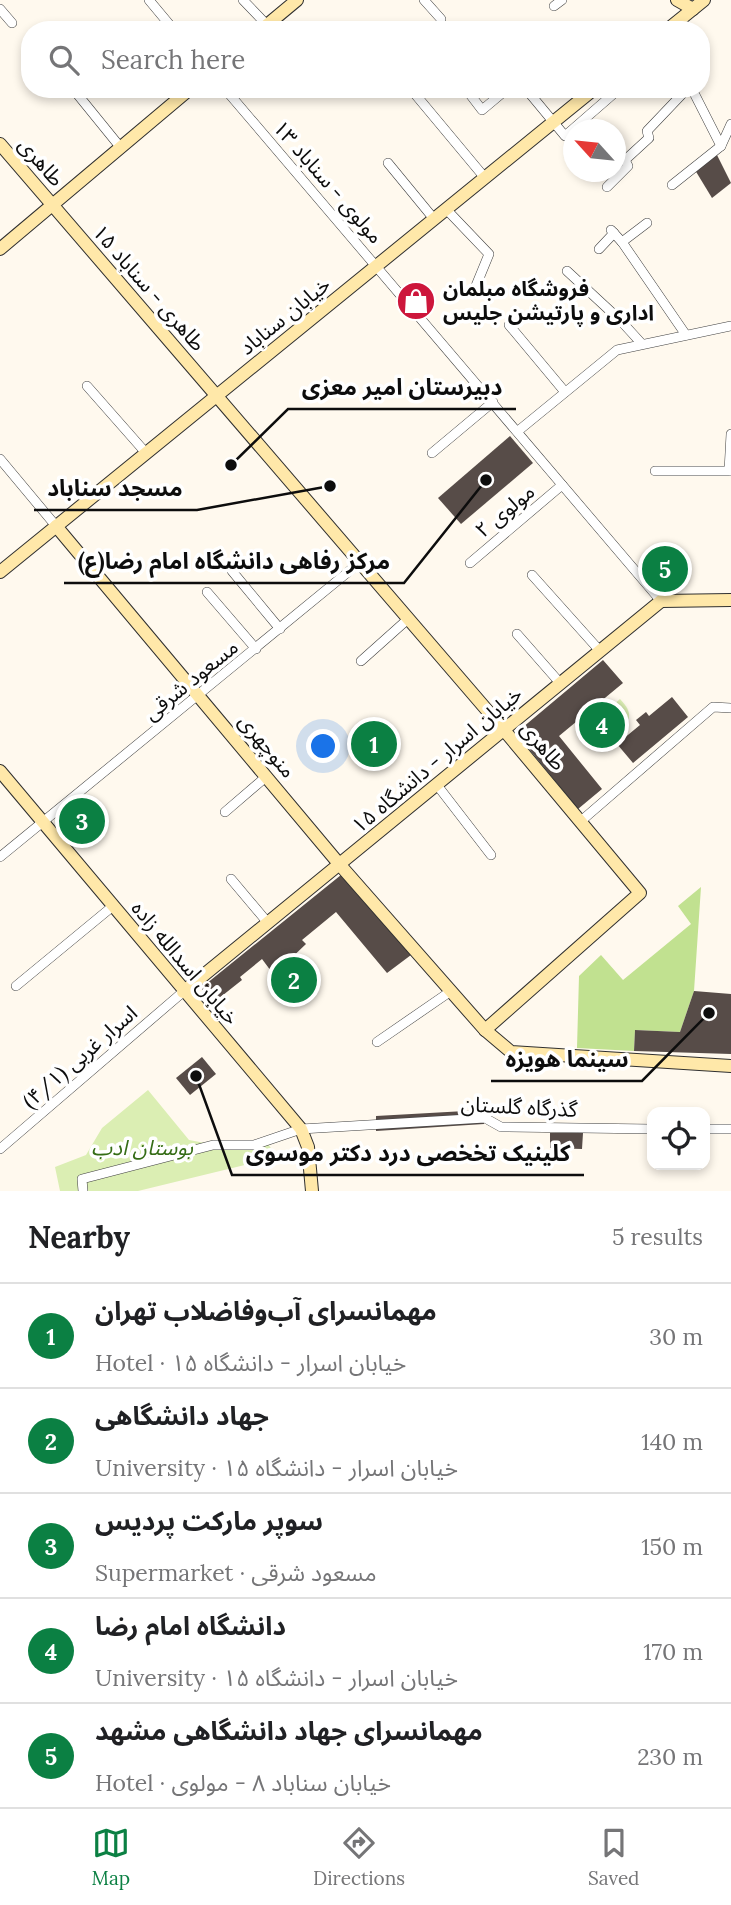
<!DOCTYPE html>
<html lang="en">
<head>
<meta charset="utf-8">
<style>
  :root { --surface:#fff; --page:#f6f6f6; --text:#202124; --muted:#757577; --line:#e0e0e0; --accent:#0b8043 }
  body { margin:0; font-family:Lora,"Noto Sans Arabic",serif; background:var(--page); color:var(--text) }
  .controls { position:absolute; right:21px; bottom:21px; display:grid; overflow:hidden; border-radius:14px; box-shadow:0 4px 10px #0003 }
  .controls button { width:63px; height:63px; display:grid; place-items:center; padding:0; border:0; border-bottom:2px solid var(--line); background:var(--surface); color:var(--text); font:35px sans-serif }
  .compass { position:absolute; left:563px; top:119px; width:63px; height:63px; border-radius:50%; background:var(--surface); box-shadow:0 4px 10px #0003; rotate:297deg }
  .you { position:absolute; left:324px; top:747px; width:24px; height:24px; margin:-18px; border:5px solid #fff; border-radius:50%; background:#1a73e8; box-shadow:0 0 0 10px #1a73e833 }
  .badge { display:grid; place-items:center; width:46px; height:46px; border-radius:50%; background:var(--accent); color:#fff; font-size:23px; font-weight:700 }
  .pin { position:absolute; translate:-50% -50%; border:4px solid #fff; box-shadow:0 2px 7px #0006 }
  .list { margin:0; padding:0; list-style:none }
  h2 { display:flex; justify-content:space-between; align-items:center; height:91px; margin:0; padding:0 28px; font-size:30px }
  h2 small { font-size:23px; font-weight:400; color:var(--muted) }
  .list li { display:grid; grid-template-columns:46px 1fr auto; gap:21px; align-items:center; box-sizing:border-box; height:105px; padding:0 28px; border-top:2px solid var(--line) }
  .list b { display:block; font-size:26px; white-space:nowrap }
  .list p { margin:0; font-size:23px; white-space:nowrap; color:var(--muted) }
  .list em { font-size:23px; font-style:normal; color:var(--muted) }
  .icon { flex:none; width:38px; height:38px; fill:none; stroke:currentColor; stroke-width:2; stroke-linecap:round; stroke-linejoin:round }
  .map { position:relative; flex:none; width:731px; height:1191px; overflow:hidden }
  .search { position:absolute; background:var(--surface); box-shadow:0 4px 10px #0003; left:21px; right:21px; top:21px; height:77px; display:flex; align-items:center; gap:18px; box-sizing:border-box; padding:0 24px; border-radius:28px; color:var(--muted); font-size:26px }
  .sheet { height:616px; background:var(--surface) }
  nav { display:flex; justify-content:space-around; align-items:center; box-sizing:border-box; height:98px; border-top:2px solid var(--line); background:var(--surface); font-size:19px; color:var(--muted) }
  nav a { display:grid; justify-items:center; gap:4px }
  nav .on { color:var(--accent) }
  .map>svg:first-child { display:block }
</style>
</head>
<body>
<div class="map">
<svg width="731" height="1191" viewBox="0 0 731 1191">
  <rect width="100%" height="100%" fill="#fff9ee"/>
  <g fill="#dbeeb3">
    <path d="M620,699C634,714 631,720 617,732L603,714Z"/>
    <path d="M148,1090L189,1140L243,1150L264,1138L277,1157L138,1191H60L55,1167L86,1155L102,1128Z"/>
  </g>
  <path fill="#c1e190" d="M701,887L694,991L680,1032L635,1030L634,1051L577,1048L579,976L601,955L623,980L691,924L678,906Z"/>
  <g fill="#574c48">
    <path d="M716,153L731,183L712,198L695,170Z"/>
    <path d="M510,436L533,463L461,524L438,498Z"/>
    <path d="M603,660L623,683L559,736L602,789L578,809L516,733Z"/>
    <path d="M672,697L688,717L633,763L617,744L640,725L636,720L646,712L649,716Z"/>
    <path d="M341,875L411,955L387,973L336,912L302,940L306,944L284,965L271,971L262,959L240,977L242,980L213,1003L201,988Z"/>
    <path d="M694,991L731,994V1054L634,1051L635,1030L680,1032Z"/>
    <path d="M202,1057L216,1074L190,1095L176,1078Z"/>
    <path d="M483,1110L484,1124L376,1131V1116Z"/>
    <path d="M550,1133H583L582,1149L550,1148Z"/>
  </g>
  <g fill="none" stroke-linecap="round" stroke-linejoin="round">
    <g stroke="#404040" stroke-width="10">
      <g id="street">
        <path d="M149,0L174,30"/>
        <path d="M243,0L267,25"/>
        <path d="M424,0L441,19"/>
        <path d="M554,6L562,0"/>
        <path d="M0,9L12,23"/>
        <path d="M225,89L661,601"/>
        <path d="M466,89L482,110L507,89"/>
        <path d="M526,89L565,136L619,89"/>
        <path d="M692,89L721,146"/>
        <path d="M415,94L485,178"/>
        <path d="M78,95L121,148"/>
        <path d="M388,163L434,219"/>
        <path d="M672,185L721,146L731,124"/>
        <path d="M607,187L628,166L625,160L649,138L647,131L687,89"/>
        <path d="M446,209L489,254L473,293"/>
        <path d="M611,230L622,242L686,335"/>
        <path d="M622,242L647,223"/>
        <path d="M599,249L614,233"/>
        <path d="M567,271L621,321L642,344"/>
        <path d="M509,325L565,392"/>
        <path d="M87,386L146,453"/>
        <path d="M518,431L617,350L731,326"/>
        <path d="M432,453L493,402"/>
        <path d="M0,459L56,526"/>
        <path d="M655,471H729L731,434"/>
        <path d="M470,563L562,485"/>
        <path d="M232,571L280,629"/>
        <path d="M532,575L600,651"/>
        <path d="M207,592L256,649"/>
        <path d="M517,634L560,683"/>
        <path d="M361,661L408,619"/>
        <path d="M437,785L491,855"/>
        <path d="M225,812L267,776"/>
        <path d="M581,821L713,707L731,708"/>
        <path d="M0,857L359,563"/>
        <path d="M231,879L268,923"/>
        <path d="M16,986L113,906"/>
        <path d="M377,1042L451,991"/>
        <path d="M705,1129H731"/>
        <path d="M0,1149L183,992"/>
        <path d="M83,1191L82,1179L213,1145H254L301,1129L485,1118L501,1127L652,1129"/>
      </g>
    </g>
    <g stroke="#2f2f2f" stroke-width="14">
      <g id="secondary">
        <path d="M677,0L693,9"/>
        <path d="M261,30L297,0"/>
        <path d="M667,30L704,0"/>
        <path d="M0,144L504,730L640,893L485,1030"/>
        <path d="M0,249L190,89"/>
        <path d="M56,526L340,865L485,1030L511,1052L731,1066"/>
        <path d="M0,572L594,89"/>
        <path d="M0,771L301,1129L308,1147L312,1191"/>
        <path d="M183,992L661,601L731,600"/>
      </g>
    </g>
    <use href="#street" stroke="#fff" stroke-width="9"/>
    <use href="#secondary" stroke="#ffe8a9" stroke-width="12"/>
  </g>
  <defs>
    <g id="shop-disc" transform="scale(2.0125)"><circle r="9.5" fill="#cd163b" stroke="#fff"/><path d="M-5-2.5h2.3a2.7 3.5 0 0 1 5.4 0H5L5.5 6h-11ZM-1.5-2.5h3a1.5 2.3 0 0 0-3 0Z" fill="#fff"/></g>
  </defs>
  <g fill-rule="evenodd">
    <use href="#shop-disc" x="416" y="301"/>
  </g>
  <g text-anchor="middle" stroke-width="7" stroke-linejoin="round" paint-order="stroke">
    <g font-size="21" fill="#0d0d0d" stroke="#fff">
      <text transform="translate(41 162) rotate(49)" y="7">طاهری</text>
      <text transform="translate(328 182) rotate(49)" y="7">مولوی - سناباد ۱۳</text>
      <text transform="translate(149 288) rotate(49)" y="7">طاهری - سناباد ۱۵</text>
      <text transform="translate(285 316) rotate(-39)" y="7">خیابان سناباد</text>
      <text transform="translate(505 511) rotate(-40)" y="7">مولوی ۲</text>
      <text transform="translate(191 680) rotate(-39)" y="7">مسعود شرقی</text>
      <text transform="translate(267 746) rotate(50)" y="7">منوچهری</text>
      <text transform="translate(543 746) rotate(50)" y="7">طاهری</text>
      <text transform="translate(437 760) rotate(-40)" y="7">خیابان اسرار - دانشگاه ۱۵</text>
      <text transform="translate(185 963) rotate(50)" y="7">خیابان اسدالله زاده</text>
      <text transform="translate(80 1057) rotate(-41)" y="7">اسرار غربی (۴/۱)</text>
      <text transform="translate(519 1107) rotate(3)" y="7">گذرگاه گلستان</text>
    </g>
    <g font-size="21" font-weight="bold" fill="#0d0d0d" stroke="#fff" text-anchor="start">
      <text x="443" y="296">فروشگاه مبلمان<tspan x="443" dy="24">اداری و پارتیشن جلیس</tspan></text>
    </g>
    <g font-size="21" font-style="italic" fill="#356d16" stroke="#fff">
      <text x="142" y="1155">بوستان ادب</text>
    </g>
  </g>
  <path fill="none" stroke="#0d0d0d" stroke-width="2.5" d="M231 465L288 409H516M330 486L197 510H34M486 480L404 583H64M709 1013L642 1081H491M196 1076L232 1175H584"/>
  <g fill="#0d0d0d" stroke="#fff" stroke-width="2.5">
    <circle cx="231" cy="465" r="7"/>
    <circle cx="330" cy="486" r="7"/>
    <circle cx="486" cy="480" r="7"/>
    <circle cx="709" cy="1013" r="7"/>
    <circle cx="196" cy="1076" r="7"/>
  </g>
  <g font-size="23" text-anchor="middle" font-weight="bold" fill="#0d0d0d" stroke="#fff" stroke-width="7" stroke-linejoin="round" paint-order="stroke">
    <text x="402" y="395">دبیرستان امیر معزی</text>
    <text x="115" y="496">مسجد سناباد</text>
    <text x="234" y="569">مرکز رفاهی دانشگاه امام رضا(ع)</text>
    <text x="567" y="1067">سینما هویزه</text>
    <text x="408" y="1161">کلینیک تخخصی درد دکتر موسوی</text>
  </g>
</svg>
<div class="controls">
<button><svg class="icon" aria-label="locate" viewBox="0 0 24 24"><circle cx="12" cy="12" r="6"/><path d="M12 2v4M12 18v4M2 12h4M18 12h4"/></svg></button>
</div>
<svg class="compass" viewBox="-18 -18 36 36"><path d="M0-13l5 13h-10z" fill="#e53935"/><path d="M0 13l5-13h-10z" fill="#757577"/></svg>
<div class="you"></div>
<div class="pin badge" style="left:374px;top:744px">1</div>
<div class="pin badge" style="left:294px;top:980px">2</div>
<div class="pin badge" style="left:82px;top:821px">3</div>
<div class="pin badge" style="left:602px;top:725px">4</div>
<div class="pin badge" style="left:665px;top:569px">5</div>
<div class="search"><svg class="icon" aria-label="search" viewBox="0 0 24 24"><circle cx="10" cy="10" r="6"/><path d="M15 15l6 6"/></svg>Search here</div>
</div>
<section class="sheet">
<h2>Nearby<small>5 results</small></h2>
<ul class="list">
<li><span class="badge">1</span><div><b>مهمانسرای آب‌و‌فاضلاب تهران</b><p>Hotel · خیابان اسرار - دانشگاه ۱۵</p></div><em>30 m</em></li>
<li><span class="badge">2</span><div><b>جهاد دانشگاهی</b><p>University · خیابان اسرار - دانشگاه ۱۵</p></div><em>140 m</em></li>
<li><span class="badge">3</span><div><b>سوپر مارکت پردیس</b><p>Supermarket · مسعود شرقی</p></div><em>150 m</em></li>
<li><span class="badge">4</span><div><b>دانشگاه امام رضا</b><p>University · خیابان اسرار - دانشگاه ۱۵</p></div><em>170 m</em></li>
<li><span class="badge">5</span><div><b>مهمانسرای جهاد دانشگاهی مشهد</b><p>Hotel · خیابان سناباد ۸ - مولوی</p></div><em>230 m</em></li>
</ul>
</section>
<nav>
<a class="on"><svg class="icon" aria-label="map" viewBox="0 0 24 24"><path d="M3 6l6-2 6 2 6-2v14l-6 2-6-2-6 2zM9 4v14M15 6v14"/></svg>Map</a>
<a><svg class="icon" aria-label="directions" viewBox="0 0 24 24"><path d="M12 3l9 9-9 9-9-9zM9 14v-3h6M13 9l2 2-2 2"/></svg>Directions</a>
<a><svg class="icon" aria-label="saved" viewBox="0 0 24 24"><path d="M7 4h10v16l-5-4-5 4z"/></svg>Saved</a>
</nav>
</body>
</html>
